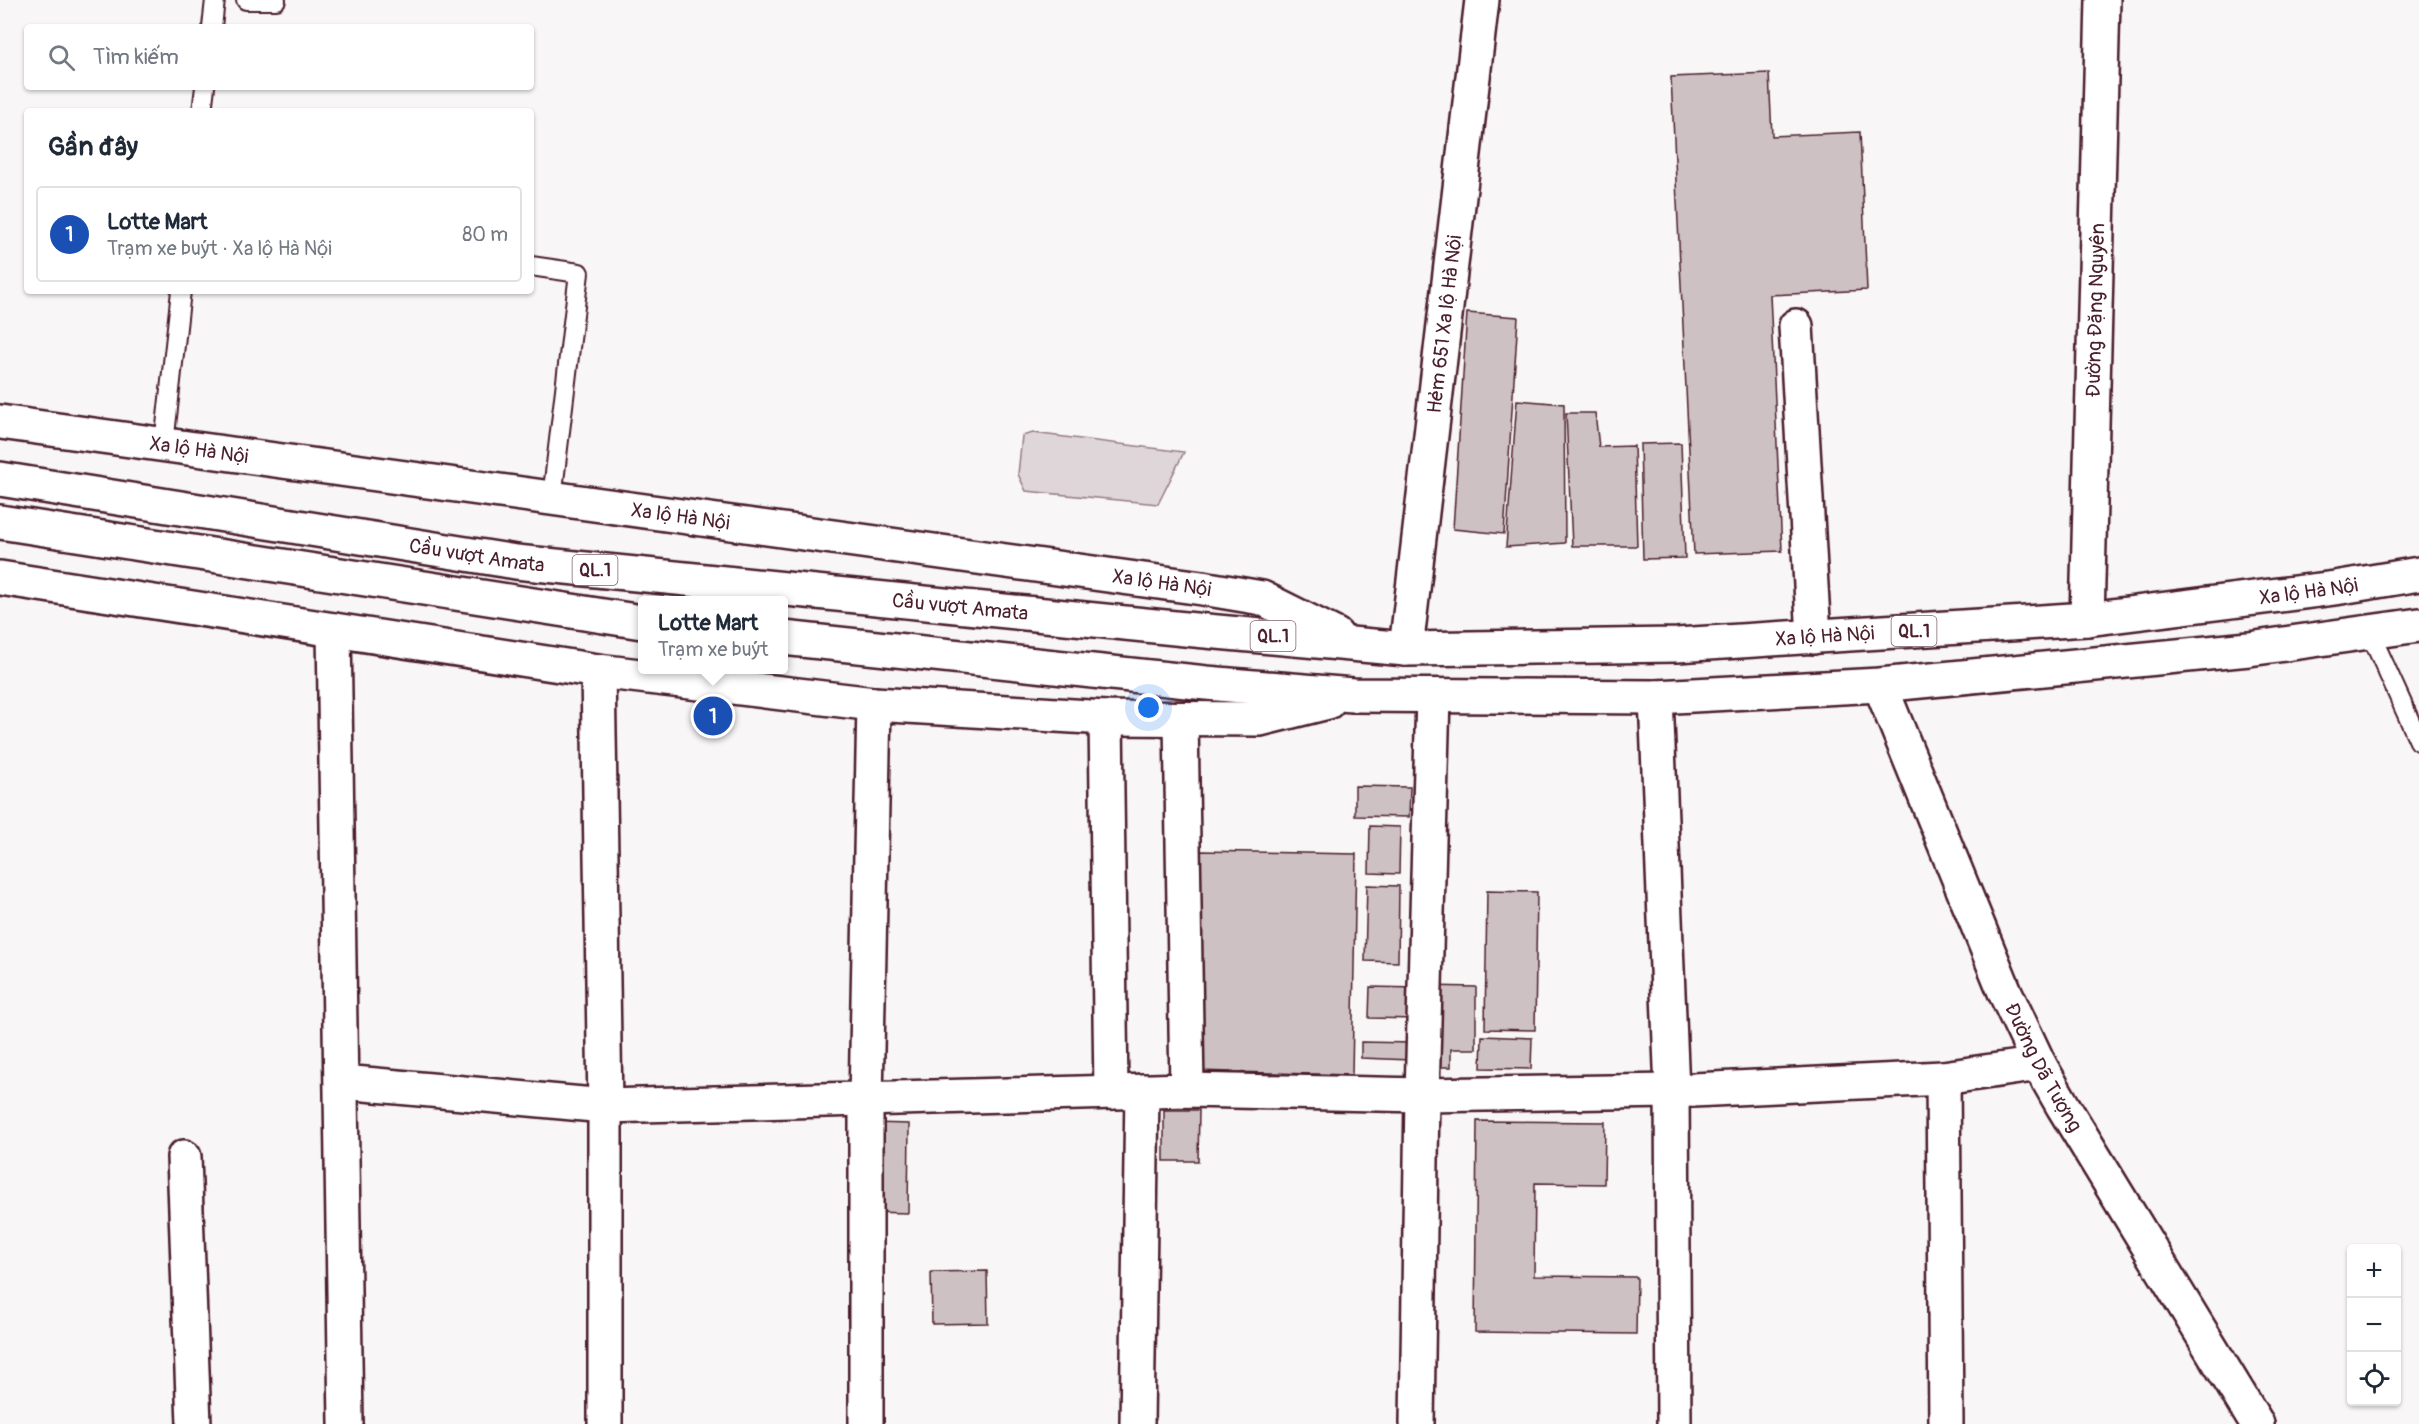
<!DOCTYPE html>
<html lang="vi">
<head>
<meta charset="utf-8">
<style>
  :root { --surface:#fff; --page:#f2f2f3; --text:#1f2937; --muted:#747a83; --line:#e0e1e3; --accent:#1f6fb2 }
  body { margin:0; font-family:Pangolin,sans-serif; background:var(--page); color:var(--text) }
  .controls { position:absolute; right:18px; bottom:18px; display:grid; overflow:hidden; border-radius:6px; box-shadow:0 2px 4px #0004 }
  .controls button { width:54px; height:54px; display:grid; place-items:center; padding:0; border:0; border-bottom:2px solid var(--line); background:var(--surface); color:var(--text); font:30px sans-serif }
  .you { position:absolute; left:1149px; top:708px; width:21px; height:21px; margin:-15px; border:4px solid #fff; border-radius:50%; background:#1a73e8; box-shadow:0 0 0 9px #1a73e833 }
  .badge { display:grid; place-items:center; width:39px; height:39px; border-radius:50%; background:var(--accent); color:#fff; font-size:20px; font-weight:700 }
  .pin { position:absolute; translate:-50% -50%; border:3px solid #fff; box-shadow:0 2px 6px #0006 }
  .popup { position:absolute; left:638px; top:596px; width:150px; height:78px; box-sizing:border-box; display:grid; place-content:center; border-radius:6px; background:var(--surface); filter:drop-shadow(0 2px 4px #0005); font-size:20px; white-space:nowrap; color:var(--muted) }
  .popup b { font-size:22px; color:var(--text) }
  .popup::after { content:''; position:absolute; left:50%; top:100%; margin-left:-12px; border:12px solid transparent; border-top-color:var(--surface) }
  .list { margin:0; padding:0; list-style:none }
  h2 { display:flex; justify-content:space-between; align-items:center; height:78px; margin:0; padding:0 24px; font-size:26px }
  h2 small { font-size:20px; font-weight:400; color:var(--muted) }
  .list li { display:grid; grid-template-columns:39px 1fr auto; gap:18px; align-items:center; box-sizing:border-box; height:96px; margin:0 12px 12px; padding:0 12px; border:2px solid var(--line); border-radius:6px }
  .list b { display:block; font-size:22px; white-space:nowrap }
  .list p { margin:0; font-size:20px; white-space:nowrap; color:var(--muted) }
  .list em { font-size:20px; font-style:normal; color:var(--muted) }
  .icon { flex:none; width:33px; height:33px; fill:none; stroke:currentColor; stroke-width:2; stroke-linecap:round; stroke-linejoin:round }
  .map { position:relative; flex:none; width:2419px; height:1424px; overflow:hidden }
  .search { position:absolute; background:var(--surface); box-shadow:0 2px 4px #0004; left:24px; top:24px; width:510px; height:66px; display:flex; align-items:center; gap:15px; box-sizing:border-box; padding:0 21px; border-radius:6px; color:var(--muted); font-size:22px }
  .panel { position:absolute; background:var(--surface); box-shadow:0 2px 4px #0004; left:24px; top:108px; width:510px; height:186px; border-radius:6px }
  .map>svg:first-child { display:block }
</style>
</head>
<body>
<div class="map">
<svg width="2419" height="1424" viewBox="0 0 2419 1424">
  <rect width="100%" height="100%" fill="#f8f6f7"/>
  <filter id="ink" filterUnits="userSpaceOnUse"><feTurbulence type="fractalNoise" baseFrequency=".0167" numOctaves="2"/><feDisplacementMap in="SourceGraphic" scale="12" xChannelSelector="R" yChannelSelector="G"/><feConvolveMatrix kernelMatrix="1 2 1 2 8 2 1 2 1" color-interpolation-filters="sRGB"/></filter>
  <g filter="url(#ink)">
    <path fill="#ded6d9" stroke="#947a82" stroke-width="1.5" d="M1033,433L1184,452L1158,504L1026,491L1018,474L1022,436Z"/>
    <g fill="#cdc1c4" stroke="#4a1f2b" stroke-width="1.5">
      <path d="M1769,73L1772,136L1860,132L1867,290L1770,295L1782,551L1694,554L1671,77Z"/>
      <path d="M1467,313L1518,317L1504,534L1453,529Z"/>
      <path d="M1517,400L1564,404L1565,543L1506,547Z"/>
      <path d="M1566,413H1595L1599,447L1634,446L1637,546H1572Z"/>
      <path d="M1681,443L1685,558L1643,559L1640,444Z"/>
      <path d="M1355,786L1410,787L1409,817L1355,816Z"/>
      <path d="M1370,826L1400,827L1399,874L1369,873Z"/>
      <path d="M1200,851L1356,854L1352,1075L1196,1071Z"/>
      <path d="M1367,885L1399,886L1398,962L1365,961Z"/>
      <path d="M1487,891L1537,892L1535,1030L1485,1029Z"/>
      <path d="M1426,986L1476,987V1049H1451V1067H1425Z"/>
      <path d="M1370,987L1418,988V1019L1369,1018Z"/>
      <path d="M1482,1036L1532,1038L1531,1069L1481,1068Z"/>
      <path d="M1361,1042L1412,1043L1411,1060L1361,1058Z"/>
      <path d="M1164,1110H1199L1198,1161H1164Z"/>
      <path d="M1477,1121L1605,1122L1604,1184L1535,1183L1534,1276L1637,1277L1636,1334L1475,1332Z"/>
      <path d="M871,1123L909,1124L908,1213L870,1212Z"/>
      <path d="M987,1271L988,1323L932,1324L931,1272Z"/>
    </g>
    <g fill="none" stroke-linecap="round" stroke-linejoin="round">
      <g stroke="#4a1f2b" stroke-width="22">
        <g id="lane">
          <path d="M246,0H276"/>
          <path d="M212,27L215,0"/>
          <path d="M202,111L205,87"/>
          <path d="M531,266L579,273L552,498"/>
          <path d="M164,444L181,291"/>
          <path d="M2370,633L2419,741"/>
        </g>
      </g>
      <g stroke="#4a1f2b" stroke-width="38">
        <g id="street">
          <path d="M1796,326L1814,637"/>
          <path id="s1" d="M2087,619L2103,0"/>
          <path d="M334,630L346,1424"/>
          <path id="s2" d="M1406,649L1482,0"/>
          <path d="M598,671L605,1106V1424"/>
          <path id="s3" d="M1880,685L2005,992L2039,1064L2063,1106L2257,1424"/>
          <path d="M1656,697L1672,1091L1674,1424"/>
          <path d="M1106,718L1111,1092"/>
          <path d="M1181,719L1187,1090"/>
          <path d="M1943,1078L1946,1424"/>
          <path d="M343,1082L605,1106L1187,1090L1422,1095L1672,1091L1943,1078L2039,1064"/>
          <path d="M184,1157L194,1424"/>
          <path d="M866,1424V1100L874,704"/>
          <path d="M1137,1424L1142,1091"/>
          <path d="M1417,1424L1422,1095L1433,696"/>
        </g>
      </g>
      <g stroke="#4a1f2b" stroke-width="38">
        <g id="highway">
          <path id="s4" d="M0,422L1202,588L1262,598L1336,635"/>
          <path id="s5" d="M0,479L516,562L1195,630L1406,649L1677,645L2087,619L2335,588L2419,574"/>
          <path d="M0,522L642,622"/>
          <path d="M0,578L598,671L874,704L1106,718L1260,719L1328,702"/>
          <path d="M783,638L1206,683L1353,695L1656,697L1880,685L2249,649L2419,625"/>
        </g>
      </g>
      <use href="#lane" stroke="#fff" stroke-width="18"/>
      <use href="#street" stroke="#fff" stroke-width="33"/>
      <use href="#highway" stroke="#fff" stroke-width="33"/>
    </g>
  </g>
  <g text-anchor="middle" stroke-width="6" stroke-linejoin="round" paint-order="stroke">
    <g fill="#fff" stroke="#80626b" stroke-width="1.5">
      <rect x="572.5" y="555" width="45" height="30" rx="4.5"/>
      <rect x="1891.5" y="616" width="45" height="30" rx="4.5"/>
      <rect x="1250.5" y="621" width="45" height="30" rx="4.5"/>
    </g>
    <g font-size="18" font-weight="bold" fill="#4a1f2b">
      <text x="595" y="576">QL.1</text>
      <text x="1914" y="637">QL.1</text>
      <text x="1273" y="642">QL.1</text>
    </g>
    <g font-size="20" fill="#4a1f2b" stroke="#fff">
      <text dy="7" stroke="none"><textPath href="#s1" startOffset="309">Đường Đặng Nguyên</textPath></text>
      <text dy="7" stroke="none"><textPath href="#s2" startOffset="327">Hẻm 651 Xa lộ Hà Nội</textPath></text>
      <text dy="7" stroke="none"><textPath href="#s4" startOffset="201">Xa lộ Hà Nội</textPath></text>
      <text dy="7" stroke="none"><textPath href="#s4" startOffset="687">Xa lộ Hà Nội</textPath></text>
      <text dy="7" stroke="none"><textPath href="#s5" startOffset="483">Cầu vượt Amata</textPath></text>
      <text dy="7" stroke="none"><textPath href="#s4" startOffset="1173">Xa lộ Hà Nội</textPath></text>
      <text dy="7" stroke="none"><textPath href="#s5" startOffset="2322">Xa lộ Hà Nội</textPath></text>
      <text dy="7" stroke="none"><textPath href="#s5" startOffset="969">Cầu vượt Amata</textPath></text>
      <text dy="7" stroke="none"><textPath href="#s5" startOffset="1836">Xa lộ Hà Nội</textPath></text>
      <text dy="7" stroke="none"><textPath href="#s3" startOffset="416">Đường Dã Tượng</textPath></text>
    </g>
  </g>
</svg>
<div class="controls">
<button>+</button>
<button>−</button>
<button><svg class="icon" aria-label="locate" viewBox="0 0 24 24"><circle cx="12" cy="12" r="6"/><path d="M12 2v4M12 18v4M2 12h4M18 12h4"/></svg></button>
</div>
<div class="you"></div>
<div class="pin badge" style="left:713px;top:716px;background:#1a4fb4">1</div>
<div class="popup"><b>Lotte Mart</b>Trạm xe buýt</div>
<div class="search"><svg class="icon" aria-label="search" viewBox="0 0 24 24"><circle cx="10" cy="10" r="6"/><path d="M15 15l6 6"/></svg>Tìm kiếm</div>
<section class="panel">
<h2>Gần đây<small></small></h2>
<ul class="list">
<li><span class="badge" style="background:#1a4fb4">1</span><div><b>Lotte Mart</b><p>Trạm xe buýt · Xa lộ Hà Nội</p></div><em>80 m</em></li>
</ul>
</section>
</div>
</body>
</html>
